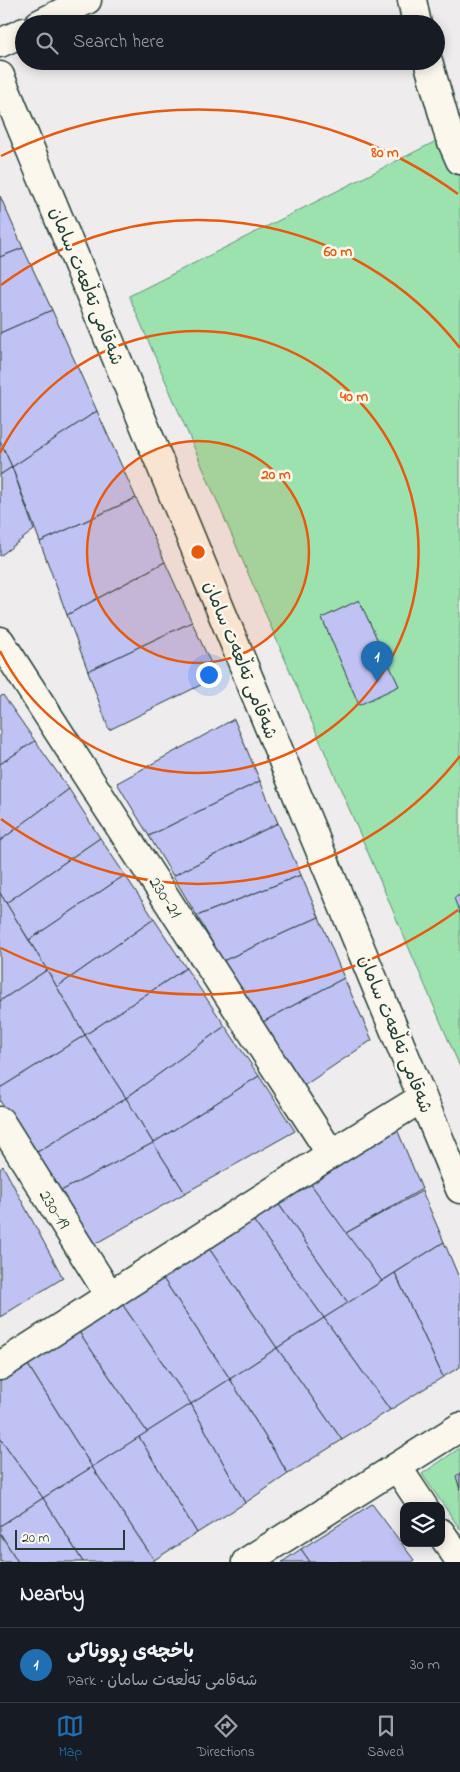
<!DOCTYPE html>
<html lang="en">
<head>
<meta charset="utf-8">
<style>
  :root { --surface:#171b24; --page:#242831; --text:#f1f3f6; --muted:#9ea1a6; --line:#363941; --accent:#1f6fb2 }
  body { margin:0; font-family:"Indie Flower","Playpen Sans Arabic",sans-serif; background:var(--page); color:var(--text) }
  .controls { position:absolute; right:15px; bottom:15px; display:grid; overflow:hidden; border-radius:10px; box-shadow:0 2px 12px #0003 }
  .controls button { width:45px; height:45px; display:grid; place-items:center; padding:0; border:0; border-bottom:1px solid var(--line); background:var(--surface); color:var(--text); font:25px sans-serif }
  .scale { position:absolute; left:15px; bottom:12px; width:110px; box-sizing:border-box; padding-left:5px; border:2px solid #1f3d34; border-top:0; font-size:14px; line-height:18px; white-space:nowrap; color:#1f3d34; -webkit-text-stroke:4px #fbf7ec; paint-order:stroke }
  .you { position:absolute; left:208px; top:674px; width:18px; height:18px; margin:-12px; border:4px solid #fff; border-radius:50%; background:#1a73e8; box-shadow:0 0 0 8px #1a73e833 }
  .badge { display:grid; place-items:center; width:32px; height:32px; border-radius:50%; background:var(--accent); color:#fff; font-size:16px; font-weight:700 }
  .pin { position:absolute; translate:-50% -41px; filter:drop-shadow(0 1px 2px #0008) }
  .pin::after { content:''; position:absolute; top:26px; width:18px; height:15px; background:inherit; clip-path:polygon(0 0,100% 0,50% 100%) }
  .list { margin:0; padding:0; list-style:none }
  h2 { display:flex; justify-content:space-between; align-items:center; height:65px; margin:0; padding:0 20px; font-size:21px }
  h2 small { font-size:16px; font-weight:400; color:var(--muted) }
  .list li { display:grid; grid-template-columns:32px 1fr auto; gap:15px; align-items:center; box-sizing:border-box; height:75px; padding:0 20px; border-top:1px solid var(--line) }
  .list b { display:block; font-size:19px; white-space:nowrap }
  .list p { margin:0; font-size:16px; white-space:nowrap; color:var(--muted) }
  .list em { font-size:16px; font-style:normal; color:var(--muted) }
  .icon { flex:none; width:28px; height:28px; fill:none; stroke:currentColor; stroke-width:2; stroke-linecap:round; stroke-linejoin:round }
  .map { position:relative; flex:none; width:460px; height:1562px; overflow:hidden }
  .search { position:absolute; background:var(--surface); box-shadow:0 2px 12px #0003; left:15px; right:15px; top:15px; height:55px; display:flex; align-items:center; gap:12px; box-sizing:border-box; padding:0 18px; border-radius:28px; color:var(--muted); font-size:19px }
  .sheet { height:140px; background:var(--surface) }
  nav { display:flex; justify-content:space-around; align-items:center; box-sizing:border-box; height:70px; border-top:1px solid var(--line); background:var(--surface); font-size:14px; color:var(--muted) }
  nav a { display:grid; justify-items:center; gap:2px }
  nav .on { color:var(--accent) }
  .map>svg:first-child { display:block }
</style>
</head>
<body>
<div class="map">
<svg width="460" height="1562" viewBox="0 0 460 1562">
  <rect width="100%" height="100%" fill="#efecee"/>
  <filter id="ink" filterUnits="userSpaceOnUse"><feTurbulence type="fractalNoise" baseFrequency=".02" numOctaves="2"/><feDisplacementMap in="SourceGraphic" scale="10" xChannelSelector="R" yChannelSelector="G"/><feConvolveMatrix kernelMatrix="1 2 1 2 8 2 1 2 1" color-interpolation-filters="sRGB"/></filter>
  <g filter="url(#ink)">
    <g fill="#9ce2af" stroke="#5e9072">
      <path d="M460,129V1067L129,296Z"/>
      <path d="M460,1448V1529L422,1474Z"/>
    </g>
    <g fill="#c1c2f4" stroke="#1f3d34">
      <path d="M0,196L23,248L0,257Z"/>
      <path d="M23,248L52,310L0,333V257Z"/>
      <path d="M52,310L97,411L12,467L0,441V333Z"/>
      <path d="M97,411L136,498L40,542L12,467Z"/>
      <path d="M0,441L12,467L0,475Z"/>
      <path d="M12,467L34,530L0,556V475Z"/>
      <path d="M136,498L165,562L67,615L40,542Z"/>
      <path d="M165,562L192,622L88,671L67,615Z"/>
      <path d="M359,600L399,686L359,705L322,618Z"/>
      <path d="M192,622L217,677L109,730L88,671Z"/>
      <path d="M3,695L35,741L0,764V697Z"/>
      <path d="M234,719L260,781L149,836L117,783Z"/>
      <path d="M35,741L69,789L0,841V764Z"/>
      <path d="M260,781L278,823L173,876L149,836Z"/>
      <path d="M69,789L100,838L6,903L0,893V841Z"/>
      <path d="M278,823L301,875L197,916L173,876Z"/>
      <path d="M100,838L125,875L29,940L6,903Z"/>
      <path d="M125,875L154,919L57,987L29,940Z"/>
      <path d="M301,875L319,917L223,961L197,916Z"/>
      <path d="M0,893L47,970L0,1001Z"/>
      <path d="M460,895V914L454,898Z"/>
      <path d="M319,917L344,978L261,1023L223,961Z"/>
      <path d="M154,919L186,968L85,1035L57,987Z"/>
      <path d="M186,968L225,1026L126,1098L85,1035Z"/>
      <path d="M47,970L85,1035L0,1088V1001Z"/>
      <path d="M344,978L372,1040L299,1089L261,1023Z"/>
      <path d="M225,1026L259,1076L153,1143L126,1098Z"/>
      <path d="M85,1035L126,1098L34,1154L0,1101V1088Z"/>
      <path d="M259,1076L295,1131L185,1193L153,1143Z"/>
      <path d="M126,1098L153,1143L59,1192L34,1154Z"/>
      <path d="M394,1122L422,1189L346,1233L307,1179Z"/>
      <path d="M153,1143L185,1193L93,1245L59,1192Z"/>
      <path d="M3,1166L63,1278L0,1317V1169Z"/>
      <path d="M307,1179L382,1281L348,1303L275,1199Z"/>
      <path d="M422,1191L444,1242L382,1281L346,1233Z"/>
      <path d="M275,1199L348,1303L324,1318L250,1216Z"/>
      <path d="M250,1216L324,1318L277,1348L206,1244Z"/>
      <path d="M444,1242L460,1280V1367L443,1377L395,1273Z"/>
      <path d="M206,1244L277,1348L230,1379L160,1274Z"/>
      <path d="M395,1273L443,1377L390,1410L324,1318Z"/>
      <path d="M160,1274L230,1379L191,1404L120,1301Z"/>
      <path d="M120,1301L191,1404L147,1432L77,1329Z"/>
      <path d="M324,1318L390,1410L342,1440L277,1348Z"/>
      <path d="M77,1329L147,1432L92,1467L26,1362Z"/>
      <path d="M277,1348L342,1440L288,1474L230,1379Z"/>
      <path d="M26,1362L92,1467L43,1498L0,1438V1378Z"/>
      <path d="M230,1379L288,1474L245,1503L191,1404Z"/>
      <path d="M191,1404L245,1503L197,1533L139,1437Z"/>
      <path d="M139,1437L197,1533L154,1560L92,1467Z"/>
      <path d="M0,1438L43,1498L0,1526Z"/>
      <path d="M92,1467L154,1560L151,1562H83L43,1498Z"/>
      <path d="M460,1473V1490L456,1476Z"/>
      <path d="M43,1498L83,1562H18L0,1533V1526Z"/>
      <path d="M372,1504L414,1560L411,1562H310L301,1549Z"/>
      <path d="M0,1533L18,1562H0Z"/>
      <path d="M301,1549L310,1562H282Z"/>
    </g>
    <g fill="none" stroke-linecap="round" stroke-linejoin="round">
      <g stroke="#1f3d34" stroke-width="31">
        <g id="minor">
          <path d="M412,0L417,24"/>
          <path d="M428,61L449,135L460,160"/>
          <path d="M0,76L460,1189"/>
          <path d="M0,641L331,1154"/>
          <path d="M0,1121L110,1296"/>
          <path d="M0,1366L331,1154L422,1098"/>
          <path d="M397,1467L423,1506"/>
          <path d="M441,1533L460,1561"/>
          <path d="M246,1562L460,1427"/>
        </g>
      </g>
      <g stroke="#1f3d34" stroke-width="31">
        <g id="major">
          <path d="M39,24L87,0"/>
          <path d="M0,43L24,32"/>
        </g>
      </g>
      <use href="#minor" stroke="#fbf7ec" stroke-width="28"/>
      <use href="#major" stroke="#fbf7ec" stroke-width="28"/>
    </g>
  </g>
  <circle cx="198" cy="552" r="111" fill="#e8590c" fill-opacity=".12"/>
  <g fill="none" stroke="#e8590c" stroke-width="2.5">
    <circle cx="198" cy="552" r="111"/>
    <path d="M0 453A221 221 0 1 1 0 651"/>
    <path d="M460 756A332 332 0 0 1 1 819M1 285A332 332 0 0 1 460 348"/>
    <path d="M458 910A442 442 0 0 1 1 948M1 156A442 442 0 0 1 458 194"/>
  </g>
  <g text-anchor="middle" stroke-width="5" stroke-linejoin="round" paint-order="stroke">
    <g font-size="18" fill="#1f3d34" stroke="#fbf7ec">
      <text transform="translate(87 286) rotate(68)" y="6">شەقامی تەڵعەت سامان</text>
      <text transform="translate(241 660) rotate(68)" y="6">شەقامی تەڵعەت سامان</text>
      <text transform="translate(166 897) rotate(57)" y="6">230-21</text>
      <text transform="translate(396 1034) rotate(68)" y="6">شەقامی تەڵعەت سامان</text>
      <text transform="translate(55 1209) rotate(58)" y="6">230-19</text>
    </g>
  </g>
  <circle cx="198" cy="552" r="8" fill="#e8590c" stroke="#fbf7ec" stroke-width="2.5"/>
  <g font-size="15" text-anchor="middle" font-weight="bold" fill="#e8590c" stroke="#fbf7ec" stroke-width="5" stroke-linejoin="round" paint-order="stroke">
    <text x="385" y="157">80 m</text>
    <text x="338" y="256">60 m</text>
    <text x="354" y="401">40 m</text>
    <text x="276" y="479">20 m</text>
  </g>
</svg>
<div class="controls">
<button><svg class="icon" aria-label="layers" viewBox="0 0 24 24"><path d="M12 4l9 5-9 5-9-5zM3 14l9 5 9-5"/></svg></button>
</div>
<div class="scale">20 m</div>
<div class="you"></div>
<div class="pin badge" style="left:377px;top:682px">1</div>
<div class="search"><svg class="icon" aria-label="search" viewBox="0 0 24 24"><circle cx="10" cy="10" r="6"/><path d="M15 15l6 6"/></svg>Search here</div>
</div>
<section class="sheet">
<h2>Nearby<small></small></h2>
<ul class="list">
<li><span class="badge">1</span><div><b>باخچەی ڕووناکی</b><p>Park · شەقامی تەڵعەت سامان</p></div><em>30 m</em></li>
</ul>
</section>
<nav>
<a class="on"><svg class="icon" aria-label="map" viewBox="0 0 24 24"><path d="M3 6l6-2 6 2 6-2v14l-6 2-6-2-6 2zM9 4v14M15 6v14"/></svg>Map</a>
<a><svg class="icon" aria-label="directions" viewBox="0 0 24 24"><path d="M12 3l9 9-9 9-9-9zM9 14v-3h6M13 9l2 2-2 2"/></svg>Directions</a>
<a><svg class="icon" aria-label="saved" viewBox="0 0 24 24"><path d="M7 4h10v16l-5-4-5 4z"/></svg>Saved</a>
</nav>
</body>
</html>
